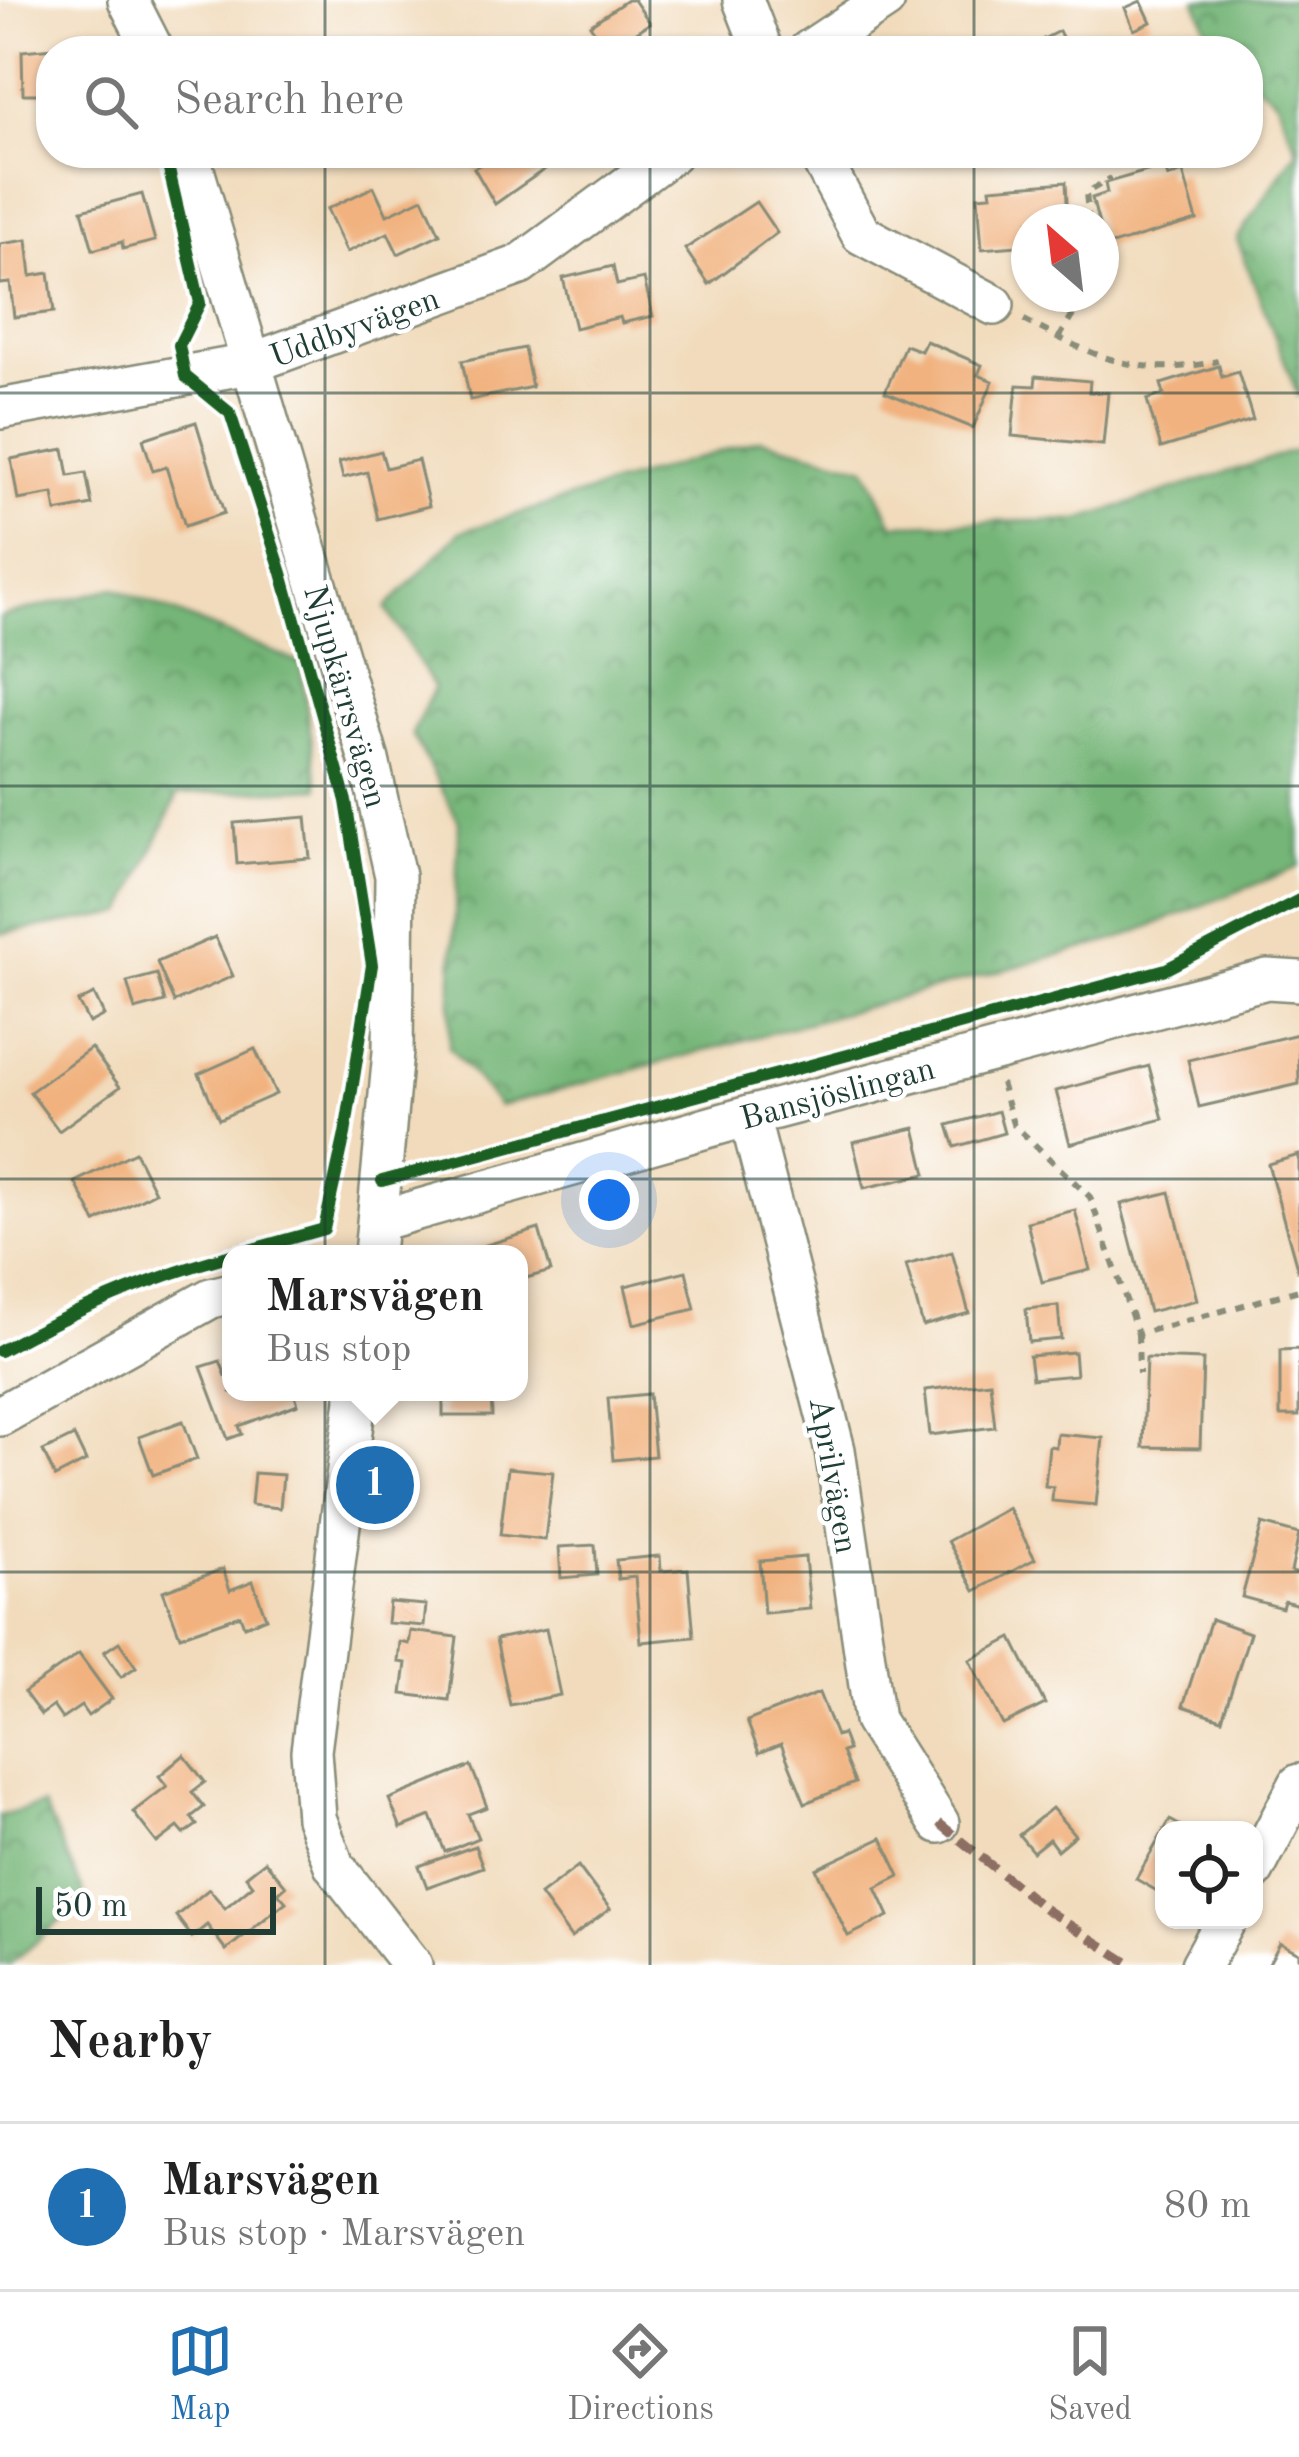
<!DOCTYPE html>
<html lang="en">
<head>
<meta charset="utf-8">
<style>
  :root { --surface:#fff; --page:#f2f2f2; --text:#222; --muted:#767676; --line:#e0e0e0; --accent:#1f6fb2 }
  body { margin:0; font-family:"Old Standard TT",serif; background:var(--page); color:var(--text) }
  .controls { position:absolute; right:36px; bottom:36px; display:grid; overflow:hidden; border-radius:24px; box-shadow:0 3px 9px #0004 }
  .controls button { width:108px; height:108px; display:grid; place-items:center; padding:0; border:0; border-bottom:3px solid var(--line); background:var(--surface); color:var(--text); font:60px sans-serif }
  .compass { position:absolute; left:1011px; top:204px; width:108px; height:108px; border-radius:50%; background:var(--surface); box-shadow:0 3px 9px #0004; rotate:332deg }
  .scale { position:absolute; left:36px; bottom:30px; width:240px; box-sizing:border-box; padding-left:12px; border:6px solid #1f3d34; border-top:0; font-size:33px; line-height:42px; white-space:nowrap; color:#1f3d34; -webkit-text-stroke:9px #fff; paint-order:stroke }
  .you { position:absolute; left:609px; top:1200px; width:42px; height:42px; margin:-30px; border:9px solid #fff; border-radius:50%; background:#1a73e8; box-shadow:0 0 0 18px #1a73e833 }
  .badge { display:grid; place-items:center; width:78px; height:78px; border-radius:50%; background:var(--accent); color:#fff; font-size:39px; font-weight:700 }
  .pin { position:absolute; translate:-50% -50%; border:6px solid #fff; box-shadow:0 3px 12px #0006 }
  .popup { position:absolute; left:222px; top:1245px; width:306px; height:156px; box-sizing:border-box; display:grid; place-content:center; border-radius:24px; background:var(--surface); filter:drop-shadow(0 3px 9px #0005); font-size:39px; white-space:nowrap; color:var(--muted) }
  .popup b { font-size:45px; color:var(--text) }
  .popup::after { content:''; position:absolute; left:50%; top:100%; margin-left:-24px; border:24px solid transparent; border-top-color:var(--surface) }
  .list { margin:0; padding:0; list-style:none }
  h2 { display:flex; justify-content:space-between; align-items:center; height:156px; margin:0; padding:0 48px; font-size:51px }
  h2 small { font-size:39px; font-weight:400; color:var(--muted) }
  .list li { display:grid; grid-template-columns:78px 1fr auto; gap:36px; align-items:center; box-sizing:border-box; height:168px; padding:0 48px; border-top:3px solid var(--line) }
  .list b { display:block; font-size:45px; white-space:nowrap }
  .list p { margin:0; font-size:39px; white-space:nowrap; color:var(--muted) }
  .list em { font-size:39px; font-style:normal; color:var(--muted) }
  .icon { flex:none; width:66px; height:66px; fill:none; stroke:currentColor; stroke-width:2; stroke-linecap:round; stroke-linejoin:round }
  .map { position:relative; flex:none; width:1299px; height:1965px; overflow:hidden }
  .search { position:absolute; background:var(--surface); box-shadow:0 3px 9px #0004; left:36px; right:36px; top:36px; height:132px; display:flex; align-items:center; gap:30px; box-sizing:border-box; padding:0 42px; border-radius:48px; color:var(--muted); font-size:45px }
  .sheet { height:324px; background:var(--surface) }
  nav { display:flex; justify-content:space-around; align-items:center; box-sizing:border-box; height:168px; border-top:3px solid var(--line); background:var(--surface); font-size:33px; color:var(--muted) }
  nav a { display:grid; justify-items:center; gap:6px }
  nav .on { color:var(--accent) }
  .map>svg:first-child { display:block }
</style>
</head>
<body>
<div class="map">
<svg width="1299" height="1965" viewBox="0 0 1299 1965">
  <defs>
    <pattern id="forest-crowns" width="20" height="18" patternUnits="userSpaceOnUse" patternTransform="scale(3)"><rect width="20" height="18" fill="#74b577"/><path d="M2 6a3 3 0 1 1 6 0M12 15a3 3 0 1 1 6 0" fill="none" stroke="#5f9462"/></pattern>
  </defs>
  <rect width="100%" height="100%" fill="#fff"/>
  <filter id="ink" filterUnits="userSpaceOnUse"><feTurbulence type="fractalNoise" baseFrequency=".00833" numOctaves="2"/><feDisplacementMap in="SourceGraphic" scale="24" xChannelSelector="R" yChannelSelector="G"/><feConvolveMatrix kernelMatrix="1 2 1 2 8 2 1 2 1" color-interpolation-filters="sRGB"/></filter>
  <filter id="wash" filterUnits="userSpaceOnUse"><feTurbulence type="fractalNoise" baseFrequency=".004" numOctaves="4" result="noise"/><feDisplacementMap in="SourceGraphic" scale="48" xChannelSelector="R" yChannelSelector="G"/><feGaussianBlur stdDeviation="2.7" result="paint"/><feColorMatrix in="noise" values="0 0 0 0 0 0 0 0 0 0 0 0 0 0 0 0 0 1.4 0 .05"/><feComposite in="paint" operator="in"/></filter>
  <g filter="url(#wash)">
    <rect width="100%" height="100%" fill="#f1dbbc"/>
    <g fill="url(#forest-crowns)" stroke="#4a7956" stroke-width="3">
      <path d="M1196,0H1299V398L1237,239L1297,150L1276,99L1248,77V51H1216Z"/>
      <path d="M760,439L866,467L893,524L1079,520L1299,449V867L1118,939L499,1106L449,1047L459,822L412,734L434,688L386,608L460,532Z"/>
      <path d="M114,588L300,663L319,788L178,794L124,913L0,934V617Z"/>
      <path d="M43,1805L86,1898L10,1965H0V1816Z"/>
    </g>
    <g id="blocks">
      <g fill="#f1b27f">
        <path d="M627,0H634L650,23L608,51L590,25Z"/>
        <path d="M1141,1L1151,22L1134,30L1125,8Z"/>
        <path d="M1059,31L1069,51H1020Z"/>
        <path d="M74,46V51H51V94H23L22,51Z"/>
        <path d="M500,153H535L545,169L495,204L474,168Z"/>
        <path d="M1164,166L1168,177L1183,172L1197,220L1105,247L1092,198L1107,193L1105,183Z"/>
        <path d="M1066,182L1068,222H1029V245L982,249L978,196L991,195L990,188Z"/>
        <path d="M374,187L387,215L423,198L440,234L398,254L388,233L347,252L327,209Z"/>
        <path d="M142,194L155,241L123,249L122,242L93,250L82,210Z"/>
        <path d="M756,202L777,233L709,284L685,249Z"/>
        <path d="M27,240L31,276L49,273L54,312L14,317L10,283L0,284V244Z"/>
        <path d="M613,266L617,285L644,279L653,316L622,323L620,317L575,328L563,278Z"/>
        <path d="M926,341L982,365L978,375L993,381L973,428L885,392L905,345L921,351Z"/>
        <path d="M524,348L532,387L470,400L462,361Z"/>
        <path d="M1219,366L1222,377L1238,372L1253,420L1161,448L1147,400L1164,394L1161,384Z"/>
        <path d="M1036,376L1090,381L1089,392L1108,393L1103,445L1012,436L1017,385L1035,386Z"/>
        <path d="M196,422L224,513L185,526L166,467L153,471L143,439Z"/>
        <path d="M64,449L69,476L86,473L92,505L56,512L53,494L18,500L11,459Z"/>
        <path d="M381,451L386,468L418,460L429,506L378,519L367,472L343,478L339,462Z"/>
        <path d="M306,817L310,858L237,864L234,823Z"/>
        <path d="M215,937L233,976L174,1002L157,962Z"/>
        <path d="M157,974L165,1002L135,1010L127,982Z"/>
        <path d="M94,994L104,1015L89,1023L78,1002Z"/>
        <path d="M1298,1034L1299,1084L1199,1107L1188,1060Z"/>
        <path d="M91,1048L120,1087L59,1131L30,1092Z"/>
        <path d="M255,1049L276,1094L219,1119L199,1074Z"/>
        <path d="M1149,1066L1163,1119L1070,1144L1056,1091Z"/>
        <path d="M998,1111L1004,1133L955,1147L948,1125Z"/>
        <path d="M915,1128L926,1174L864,1188L853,1142Z"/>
        <path d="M135,1152L155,1192L96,1222L75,1182Z"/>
        <path d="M1299,1155V1271H1298L1268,1164Z"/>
        <path d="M1170,1192L1197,1300L1149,1312L1121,1204Z"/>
        <path d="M1075,1210L1090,1270L1042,1282L1027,1222Z"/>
        <path d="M539,1229L551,1271L519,1280V1254H474L473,1249Z"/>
        <path d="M952,1252L969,1313L923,1326L906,1265Z"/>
        <path d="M686,1271L695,1309L634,1324L625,1286Z"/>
        <path d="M1058,1306L1061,1339L1029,1342L1026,1309Z"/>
        <path d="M1299,1349V1416H1280V1350Z"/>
        <path d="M1074,1352L1076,1375L1032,1379L1029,1356Z"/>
        <path d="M1146,1358L1203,1360L1200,1448L1143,1447Z"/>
        <path d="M220,1361L226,1376L231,1374V1392H294L298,1404L239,1426L242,1434L228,1439L201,1367Z"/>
        <path d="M990,1382L995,1427L930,1435L925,1390Z"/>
        <path d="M408,1392H491L492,1416H443V1397L408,1398Z"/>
        <path d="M649,1394L655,1456L613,1460L608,1398Z"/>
        <path d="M183,1421L197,1459L153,1475L139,1437Z"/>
        <path d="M1057,1434L1103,1438L1096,1505L1052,1501L1053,1487L1045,1486L1049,1446L1056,1447Z"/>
        <path d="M74,1436L86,1461L55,1477L43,1451Z"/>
        <path d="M508,1468L553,1472L545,1540L500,1535Z"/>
        <path d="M254,1473L283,1475L280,1508L251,1505Z"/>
        <path d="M1008,1508L1035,1559L975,1591L948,1541Z"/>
        <path d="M1262,1524L1299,1534L1291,1572L1299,1574V1605L1284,1601L1282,1608L1242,1597Z"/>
        <path d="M595,1545L597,1575L561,1578L559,1547Z"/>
        <path d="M660,1556L661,1571L688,1569L694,1637L641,1642L635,1577L618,1579L616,1560Z"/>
        <path d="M805,1557L810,1609L764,1613L760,1561Z"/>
        <path d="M223,1569L230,1590L253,1581L266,1618L244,1626L240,1615L180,1636L163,1591Z"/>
        <path d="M389,1602L426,1605L424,1626L387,1623Z"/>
        <path d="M1211,1619L1250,1633L1222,1719L1183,1706Z"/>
        <path d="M546,1629L560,1695L510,1705L496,1639Z"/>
        <path d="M411,1631L457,1637L449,1700L402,1694L406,1663L398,1662L400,1642L409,1644Z"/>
        <path d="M1012,1638L1045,1704L1003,1725L970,1660Z"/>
        <path d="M119,1642L136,1667L121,1677L104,1652Z"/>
        <path d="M79,1654L112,1699L88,1716L81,1706L62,1719L53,1706L41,1715L24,1692Z"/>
        <path d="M819,1693L836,1736L842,1734L848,1750L842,1752L855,1783L805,1803L781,1744L759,1753L747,1721Z"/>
        <path d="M184,1755L205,1782L192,1792L204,1807L191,1817L197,1825L184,1834L178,1827L157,1843L133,1812L167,1786L159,1776Z"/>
        <path d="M471,1766L487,1807L468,1814L478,1838L445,1852L431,1816L401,1828L389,1799Z"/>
        <path d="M1052,1808L1075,1835L1057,1850L1049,1839L1033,1852L1019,1835Z"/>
        <path d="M1170,1820L1188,1830H1164V1895L1136,1879Z"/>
        <path d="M882,1838L900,1876L876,1888L889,1916L848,1936L816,1869Z"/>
        <path d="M475,1846L483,1867L427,1887L419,1866Z"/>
        <path d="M265,1861L286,1886L278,1893L286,1902L226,1950L207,1925L192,1937L176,1916L209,1889L225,1908L253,1885L246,1876Z"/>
        <path d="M578,1866L610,1909L571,1938L540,1895Z"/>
        <path d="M1280,1943L1299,1953V1965H1268Z"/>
      </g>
    </g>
  </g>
  <g filter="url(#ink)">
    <use href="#blocks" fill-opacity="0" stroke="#888c78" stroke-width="3"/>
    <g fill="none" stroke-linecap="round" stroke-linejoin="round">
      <g stroke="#888c78" stroke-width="44">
        <g id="minor">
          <path d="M128,0L154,51"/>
          <path d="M743,0L763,51"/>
          <path d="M808,51L885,0"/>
          <path d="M189,153L369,760L395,876L393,1052L374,1254"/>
          <path d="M818,153L861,234L994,305"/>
          <path d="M0,409L249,364L520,265L672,153"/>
          <path d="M749,1116L835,1450L874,1720L939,1823"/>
          <path d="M378,1221L749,1116L1267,979L1299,981"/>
          <path d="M357,1392L311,1751L316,1818L334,1865L412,1965"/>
          <path d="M0,1416L211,1298L231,1293"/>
          <path d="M1254,1870L1299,1784"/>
          <path d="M1201,1965L1226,1920"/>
        </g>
      </g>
      <g stroke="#888c78" stroke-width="6" stroke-dasharray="9 9" stroke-linecap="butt">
        <path d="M1089,222L1086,193L1111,178"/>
        <path d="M1024,320C1094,356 1136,379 1218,361"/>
        <path d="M1059,338L1079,305L1081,294"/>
        <path d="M1001,1083L1013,1124L1090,1197L1138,1334L1299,1290"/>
        <path d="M1138,1334L1139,1374"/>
      </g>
      <use href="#minor" stroke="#fff" stroke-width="39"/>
      <path stroke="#8d6e63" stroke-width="9" stroke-dasharray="18 9" stroke-linecap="butt" d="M939,1823L1045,1909L1132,1965"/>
      <g stroke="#fff" stroke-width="20">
        <g id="cycleway">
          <path d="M165,153L200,303L179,345L185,376L230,413L282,573L346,801L372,965L345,1134L324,1229L235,1254"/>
          <path d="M382,1181L1166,969L1299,900"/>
          <path d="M0,1351C74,1310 149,1278 231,1255"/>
        </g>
      </g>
      <use href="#cycleway" stroke="#1b5e20" stroke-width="12"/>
    </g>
  </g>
  <path fill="none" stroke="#1f3d34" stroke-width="3" stroke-opacity="0.55" d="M325,0V51M650,0V51M974,0V51M325,153V1965M650,153V1965M974,153V1965M0,393H1299M0,786H1299M0,1179H1299M0,1572H1299"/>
  <g text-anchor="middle" stroke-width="9" stroke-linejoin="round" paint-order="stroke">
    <g font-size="33" fill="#1f3d34" stroke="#fff">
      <text transform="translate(354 326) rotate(-20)" y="12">Uddbyvägen</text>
      <text transform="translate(347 696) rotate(74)" y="12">Njupkärrsvägen</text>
      <text transform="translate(837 1092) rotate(-15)" y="12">Bansjöslingan</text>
      <text transform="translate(835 1475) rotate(80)" y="12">Aprilvägen</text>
    </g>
  </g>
</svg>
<div class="controls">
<button><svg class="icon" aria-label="locate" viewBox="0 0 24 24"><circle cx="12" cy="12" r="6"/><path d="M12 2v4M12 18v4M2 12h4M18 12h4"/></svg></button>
</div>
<svg class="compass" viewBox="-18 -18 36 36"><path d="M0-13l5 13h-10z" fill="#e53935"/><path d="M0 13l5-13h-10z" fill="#767676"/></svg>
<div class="scale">50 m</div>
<div class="you"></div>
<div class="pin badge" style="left:375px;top:1485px">1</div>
<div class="popup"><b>Marsvägen</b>Bus stop</div>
<div class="search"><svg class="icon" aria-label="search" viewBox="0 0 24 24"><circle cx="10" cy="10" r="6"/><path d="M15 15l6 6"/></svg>Search here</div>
</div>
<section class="sheet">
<h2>Nearby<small></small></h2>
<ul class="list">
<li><span class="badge">1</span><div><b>Marsvägen</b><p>Bus stop · Marsvägen</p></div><em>80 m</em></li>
</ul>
</section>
<nav>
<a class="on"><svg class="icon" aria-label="map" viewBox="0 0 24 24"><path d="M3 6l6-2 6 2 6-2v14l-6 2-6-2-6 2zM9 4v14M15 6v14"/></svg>Map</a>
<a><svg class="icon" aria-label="directions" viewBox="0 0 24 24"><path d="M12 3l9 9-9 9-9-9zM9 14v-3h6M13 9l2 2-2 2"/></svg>Directions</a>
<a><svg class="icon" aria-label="saved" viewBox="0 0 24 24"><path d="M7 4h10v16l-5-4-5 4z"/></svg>Saved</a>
</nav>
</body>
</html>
